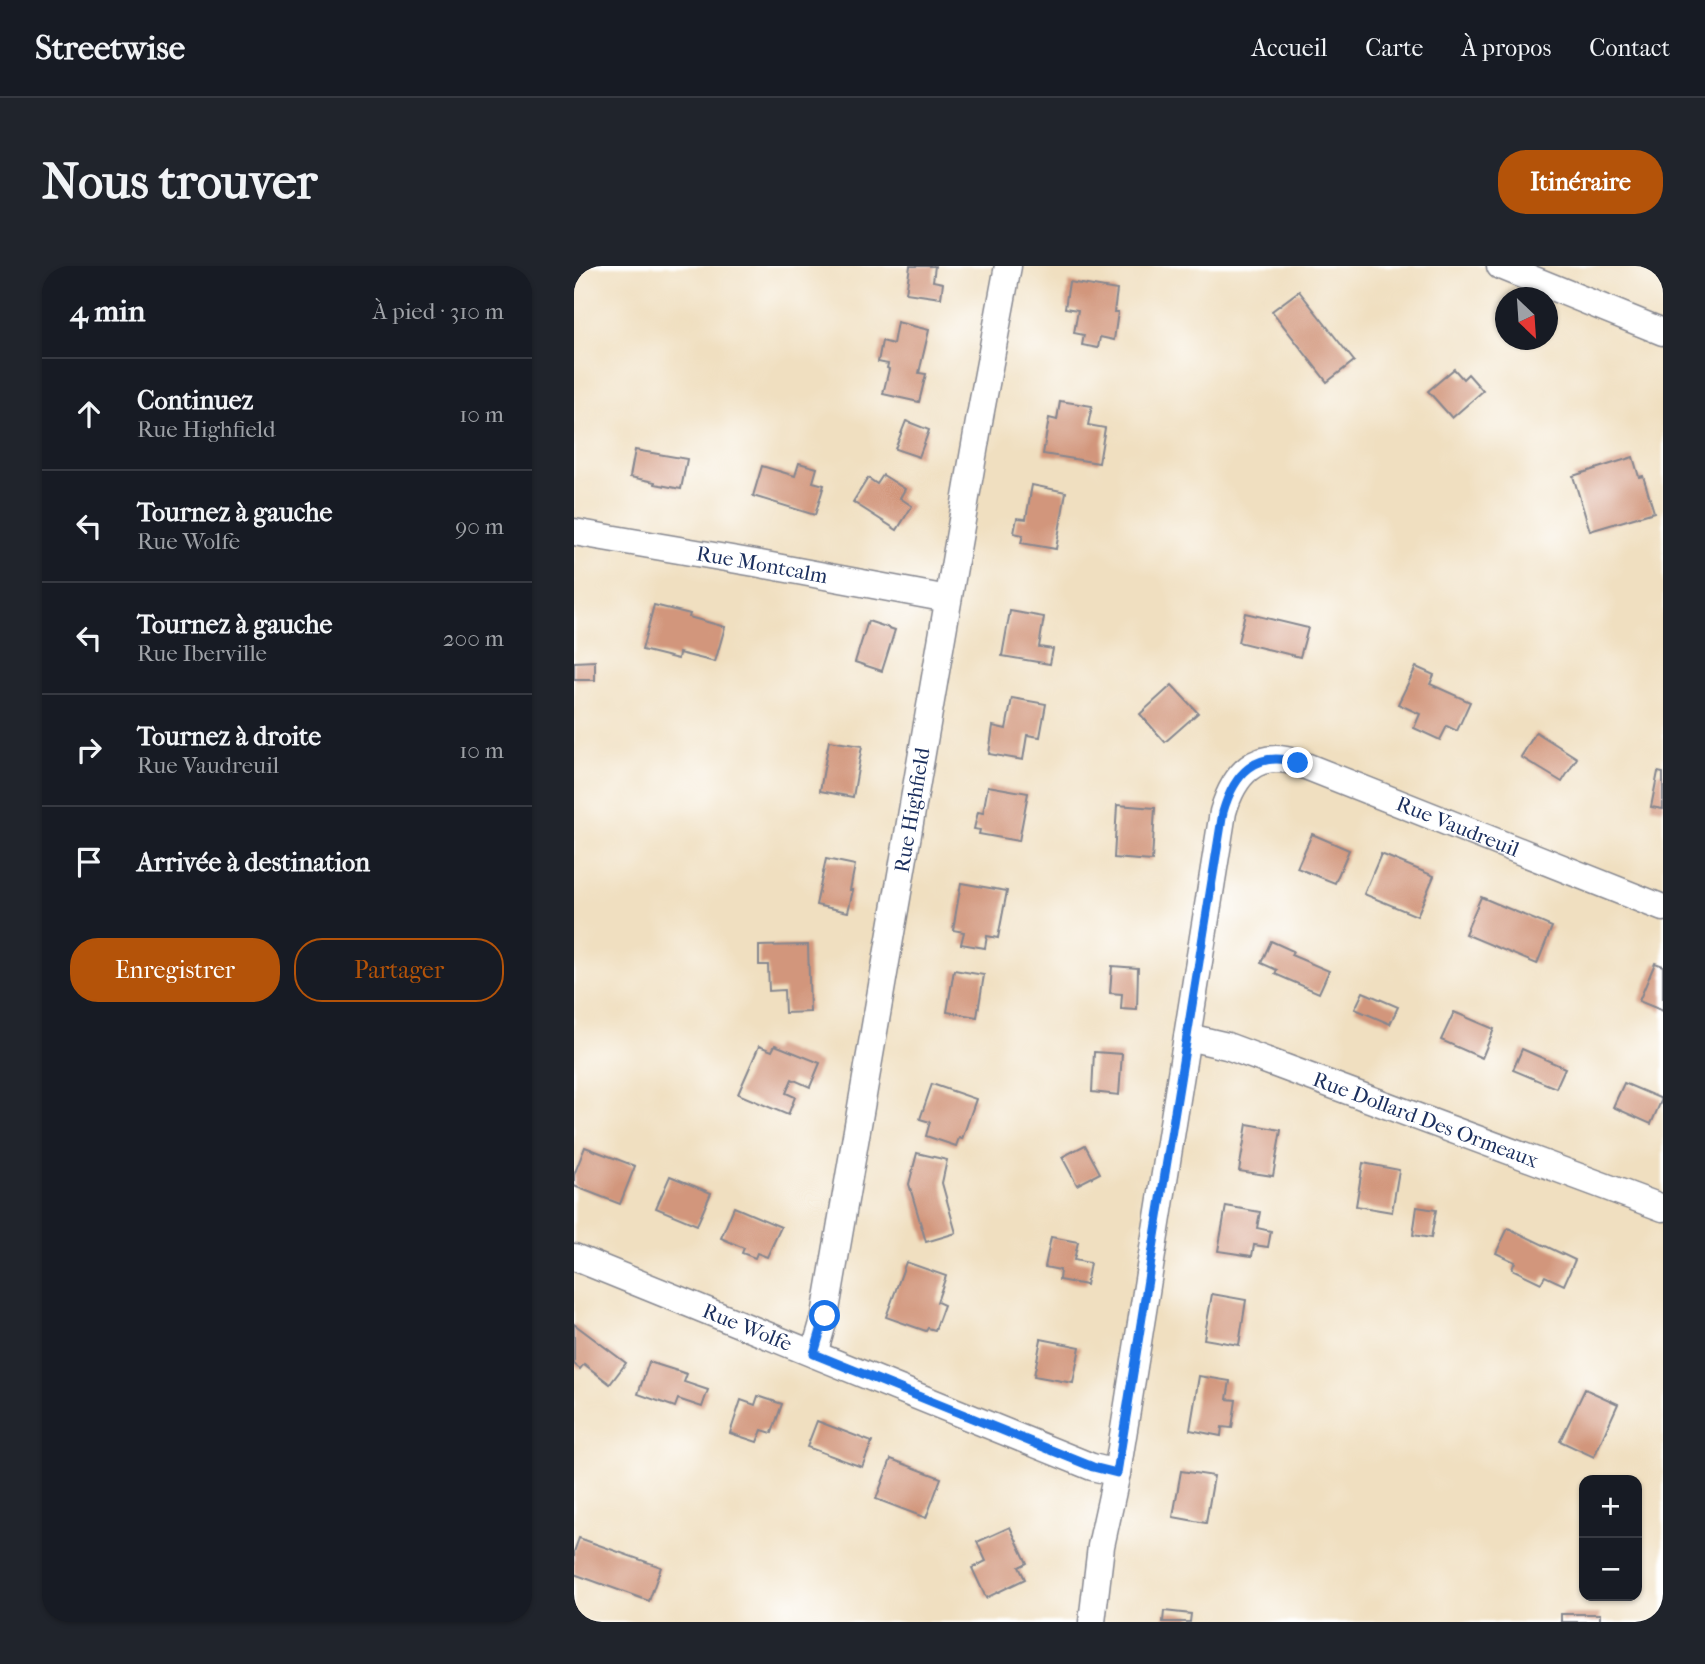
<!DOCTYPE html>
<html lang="fr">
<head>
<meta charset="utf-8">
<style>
  :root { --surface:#171b24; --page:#20242c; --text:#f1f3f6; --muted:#9ea1a6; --line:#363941; --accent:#b45309 }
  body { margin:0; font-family:"IM FELL French Canon",serif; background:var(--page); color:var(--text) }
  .controls { position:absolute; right:21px; bottom:21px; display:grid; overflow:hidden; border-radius:14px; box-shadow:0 2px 5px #0004 }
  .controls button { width:63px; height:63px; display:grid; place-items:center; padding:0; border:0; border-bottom:2px solid var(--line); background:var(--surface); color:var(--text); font:35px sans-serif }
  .compass { position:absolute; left:921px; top:21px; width:63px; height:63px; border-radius:50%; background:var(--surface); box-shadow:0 2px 5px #0004; rotate:155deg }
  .stop { position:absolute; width:21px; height:21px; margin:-16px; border:5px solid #1a73e8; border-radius:50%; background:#fff }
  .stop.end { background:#1a73e8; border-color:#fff; box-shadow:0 2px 7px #0008 }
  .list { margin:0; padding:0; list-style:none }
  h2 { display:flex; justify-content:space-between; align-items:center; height:91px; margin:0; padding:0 28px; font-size:30px }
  h2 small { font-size:23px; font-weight:400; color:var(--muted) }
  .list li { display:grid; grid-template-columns:46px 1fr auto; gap:21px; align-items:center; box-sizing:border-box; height:112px; padding:0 28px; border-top:2px solid var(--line) }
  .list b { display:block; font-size:26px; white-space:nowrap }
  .list p { margin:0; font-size:23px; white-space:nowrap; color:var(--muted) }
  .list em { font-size:23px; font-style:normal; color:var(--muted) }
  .actions { display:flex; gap:14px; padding:21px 28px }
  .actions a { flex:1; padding:16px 0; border:2px solid var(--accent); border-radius:28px; text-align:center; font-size:24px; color:var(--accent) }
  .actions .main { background:var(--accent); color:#fff }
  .icon { flex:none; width:38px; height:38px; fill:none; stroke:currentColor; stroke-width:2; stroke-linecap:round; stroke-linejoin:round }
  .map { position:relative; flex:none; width:1089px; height:1356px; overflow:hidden; border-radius:28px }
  header { display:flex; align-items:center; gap:42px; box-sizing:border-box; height:98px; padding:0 35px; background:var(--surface); border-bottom:2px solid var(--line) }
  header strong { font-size:33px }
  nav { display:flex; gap:38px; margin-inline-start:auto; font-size:24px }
  .intro { display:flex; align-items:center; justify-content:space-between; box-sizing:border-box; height:168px; padding:0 42px }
  h1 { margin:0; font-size:49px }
  .button { padding:18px 32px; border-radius:28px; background:var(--accent); color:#fff; font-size:24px; font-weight:700 }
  main { display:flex; gap:42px; padding:0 42px }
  aside { flex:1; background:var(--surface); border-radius:28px; box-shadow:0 2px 5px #0004 }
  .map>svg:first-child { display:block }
</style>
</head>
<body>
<header>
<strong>Streetwise</strong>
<nav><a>Accueil</a><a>Carte</a><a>À propos</a><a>Contact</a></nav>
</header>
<div class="intro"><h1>Nous trouver</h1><a class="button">Itinéraire</a></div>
<main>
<aside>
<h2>4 min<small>À pied · 310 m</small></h2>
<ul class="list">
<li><svg class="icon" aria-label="ahead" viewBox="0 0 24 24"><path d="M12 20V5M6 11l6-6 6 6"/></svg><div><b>Continuez</b><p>Rue Highfield</p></div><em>10 m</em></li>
<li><svg class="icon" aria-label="left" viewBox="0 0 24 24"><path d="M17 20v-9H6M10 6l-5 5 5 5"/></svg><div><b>Tournez à gauche</b><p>Rue Wolfe</p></div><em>90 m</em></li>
<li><svg class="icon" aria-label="left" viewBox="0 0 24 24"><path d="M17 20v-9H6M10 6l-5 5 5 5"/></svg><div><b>Tournez à gauche</b><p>Rue Iberville</p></div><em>200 m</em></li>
<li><svg class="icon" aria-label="right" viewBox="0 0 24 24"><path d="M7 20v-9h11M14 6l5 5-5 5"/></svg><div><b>Tournez à droite</b><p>Rue Vaudreuil</p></div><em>10 m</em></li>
<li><svg class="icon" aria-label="arrive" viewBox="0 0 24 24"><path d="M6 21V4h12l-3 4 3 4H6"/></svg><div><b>Arrivée à destination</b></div></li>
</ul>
<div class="actions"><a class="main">Enregistrer</a><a>Partager</a></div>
</aside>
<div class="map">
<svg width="1089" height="1356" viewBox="0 0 1089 1356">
  <rect width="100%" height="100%" fill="#fff"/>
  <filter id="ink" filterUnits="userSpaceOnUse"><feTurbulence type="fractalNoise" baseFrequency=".0143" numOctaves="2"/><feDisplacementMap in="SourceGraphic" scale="14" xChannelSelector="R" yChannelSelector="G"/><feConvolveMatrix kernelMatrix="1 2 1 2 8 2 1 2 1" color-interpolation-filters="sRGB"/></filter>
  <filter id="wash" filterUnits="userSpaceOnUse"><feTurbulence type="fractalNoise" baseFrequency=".00686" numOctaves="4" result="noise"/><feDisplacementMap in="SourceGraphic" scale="28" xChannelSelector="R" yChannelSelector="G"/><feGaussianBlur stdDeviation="1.57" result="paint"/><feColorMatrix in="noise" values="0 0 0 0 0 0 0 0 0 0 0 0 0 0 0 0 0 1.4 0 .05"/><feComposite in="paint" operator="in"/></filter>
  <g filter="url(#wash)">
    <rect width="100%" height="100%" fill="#f0dfc0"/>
    <g id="blocks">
      <g fill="#d2967b">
        <path d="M336,0H361L359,15L369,17L367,32L332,27Z"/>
        <path d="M495,16L543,24L540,46H544L540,74L526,71L524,82L508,79L510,69L500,67L504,44L491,42Z"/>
        <path d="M725,25L780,95L753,116L698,45Z"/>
        <path d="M323,56L355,64L345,107L352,108L345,136L309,128L315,103L313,102L314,98L304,96L308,75L319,78Z"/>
        <path d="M880,103L889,113L894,108L909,125L878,152L854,125Z"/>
        <path d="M486,135L518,140L514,159L531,162L525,197L469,188L475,152L483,154Z"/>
        <path d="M332,155L355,164L345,191L321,183Z"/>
        <path d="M61,184L113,193L107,223L81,218V216L56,211Z"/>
        <path d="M1059,191L1065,211L1069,210L1080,246L1016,265L999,210Z"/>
        <path d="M225,197L243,202L239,216L250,219L241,249L179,230L188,200L221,210Z"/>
        <path d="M309,209L331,223L326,232L338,240L323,264L279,236L294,212L303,218Z"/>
        <path d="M458,219L492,226L482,283L447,277L449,269L440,267L443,252L452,253Z"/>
        <path d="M80,339L116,348L115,351L151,361L141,396L105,387L104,393L68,384Z"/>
        <path d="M436,345L470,351L465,381L479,383L476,398L428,390Z"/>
        <path d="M671,347L734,362L726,391L664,376Z"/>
        <path d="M294,355L321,364L308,405L281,396Z"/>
        <path d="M21,395V414H0V396Z"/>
        <path d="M842,401L860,409L856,418L896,436L883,465L873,460L866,474L840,462L846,448L824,438Z"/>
        <path d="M598,419L624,447L591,476L566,448Z"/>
        <path d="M438,432L472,438L466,471L453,469L449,494L415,488L419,460L432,463Z"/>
        <path d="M962,466L1003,492L988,516L947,491Z"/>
        <path d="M255,475L288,480L279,531L246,525Z"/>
        <path d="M1084,506L1089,507V543L1077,541Z"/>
        <path d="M414,520L454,527L445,575L405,568L406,564L400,563L404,546L409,547Z"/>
        <path d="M543,539L581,542L578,595L540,592Z"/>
        <path d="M738,568L775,584L761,617L723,602Z"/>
        <path d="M807,588L860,610L843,650L790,628Z"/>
        <path d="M252,593L281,599L276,624H279L274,646L242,639Z"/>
        <path d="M387,617L433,625L424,672L413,670L411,682L387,678L390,666L379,664Z"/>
        <path d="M907,631L978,661L963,698L891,668Z"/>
        <path d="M697,675L719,685L717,689L755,705L745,727L701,708L703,704L687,697Z"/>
        <path d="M234,679L236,746L211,747L210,724L195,725L194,699H185V680Z"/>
        <path d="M1081,697L1089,700V745L1065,735Z"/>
        <path d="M538,700L564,702L563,744L547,743L548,728L536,727Z"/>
        <path d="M380,704L410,709L403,751L373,746Z"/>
        <path d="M789,726L824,741L816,758L781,743Z"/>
        <path d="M880,746L920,763L908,792L867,774Z"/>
        <path d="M201,779L246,797L236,821L218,813L212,827L221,831L214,849L164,828L185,780L198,785Z"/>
        <path d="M948,783L991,802L982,822L939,804Z"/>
        <path d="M520,786L548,788L545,829L518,826Z"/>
        <path d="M1050,817L1088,833L1077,858L1039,841Z"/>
        <path d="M358,818L402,833L388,873L385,872L382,880L352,870L356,856L346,853Z"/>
        <path d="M673,858L707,864L699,910L665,905Z"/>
        <path d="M511,879L526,907L503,919L488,891Z"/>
        <path d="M11,881L61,900L46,938L0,920V909Z"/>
        <path d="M343,887L373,894L368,917L382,967L352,976L335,918Z"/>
        <path d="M789,897L825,904L818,946L782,940Z"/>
        <path d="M96,910L137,927L123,959L82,942Z"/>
        <path d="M652,940L686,946L683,962L697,965L694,981L680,979L678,990L644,985Z"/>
        <path d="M160,941L207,961L193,991L183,987L181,992L168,987L170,982L147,972Z"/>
        <path d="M843,941L862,944L857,972L839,969Z"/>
        <path d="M934,962L1001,994L990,1019L971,1010L967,1017L938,1003L941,996L922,987Z"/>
        <path d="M477,971L504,976L500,994L516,997L512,1019L485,1014L486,1004L471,1001Z"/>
        <path d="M332,996L372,1010L363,1036L370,1039L361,1064L354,1062L352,1065L312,1051Z"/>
        <path d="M638,1028L672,1034L665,1079L630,1073Z"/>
        <path d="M0,1058L52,1097L36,1118L10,1098L6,1103L0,1098Z"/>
        <path d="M467,1073L506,1081L499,1117L460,1110Z"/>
        <path d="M75,1096L113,1108L110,1116L134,1124L128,1141L104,1133L101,1141L64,1128Z"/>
        <path d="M625,1110L656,1115L653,1133L662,1134L658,1162L648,1161L647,1170L616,1164Z"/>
        <path d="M1011,1123L1044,1138L1020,1191L986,1175Z"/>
        <path d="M184,1130L208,1138L198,1167L188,1164L183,1176L156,1167L167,1134L181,1139Z"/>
        <path d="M243,1155L298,1176L288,1201L233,1181Z"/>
        <path d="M317,1193L367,1212L352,1252L302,1233Z"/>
        <path d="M607,1205L640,1210L632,1257L599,1251Z"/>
        <path d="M436,1261L453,1297L445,1301L451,1313L412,1332L398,1302L412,1295L403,1276Z"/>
        <path d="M5,1272L87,1301L75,1335L0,1308V1286Z"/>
        <path d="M590,1345L617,1348L616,1356H589Z"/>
        <rect x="987" y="1348" width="39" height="8"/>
      </g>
    </g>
  </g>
  <g filter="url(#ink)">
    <use href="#blocks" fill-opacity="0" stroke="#86878f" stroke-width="2"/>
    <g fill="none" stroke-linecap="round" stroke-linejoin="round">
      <g stroke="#86878f" stroke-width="29">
        <g id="minor">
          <path d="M926,0L1089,66"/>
          <path id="s1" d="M0,266L181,297L374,333"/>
          <path id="s2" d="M614,771L653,780L1089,942"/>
          <path id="s3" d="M0,991L518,1201L543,1207"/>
          <path id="s4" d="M240,1088L251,1050L406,150L434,0"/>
          <path id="s5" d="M518,1356L527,1280L543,1207L649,546C660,508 682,483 724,497L1089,642"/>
        </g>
      </g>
      <use href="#minor" stroke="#fff" stroke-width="26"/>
    </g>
  </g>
  <g fill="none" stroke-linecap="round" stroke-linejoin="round" filter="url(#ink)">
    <path stroke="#1a73e8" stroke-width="9" d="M251,1050L240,1088L519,1201L543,1207L649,546C660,508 682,483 724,497"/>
  </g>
  <g text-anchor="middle" stroke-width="5" stroke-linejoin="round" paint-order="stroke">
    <g font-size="21" fill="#1b2f5e" stroke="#fff">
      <text dy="7" stroke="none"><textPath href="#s1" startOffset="191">Rue Montcalm</textPath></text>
      <text dy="7" stroke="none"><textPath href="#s4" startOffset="553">Rue Highfield</textPath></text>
      <text dy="7" stroke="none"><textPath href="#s5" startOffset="1096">Rue Vaudreuil</textPath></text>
      <text dy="7" stroke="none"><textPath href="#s2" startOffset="252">Rue Dollard Des Ormeaux</textPath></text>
      <text dy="7" stroke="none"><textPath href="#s3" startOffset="187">Rue Wolfe</textPath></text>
    </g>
  </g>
</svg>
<div class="controls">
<button>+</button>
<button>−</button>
</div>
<svg class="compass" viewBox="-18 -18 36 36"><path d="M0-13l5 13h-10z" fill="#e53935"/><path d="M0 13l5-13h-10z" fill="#9ea1a6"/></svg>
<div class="stop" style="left:251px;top:1050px"></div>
<div class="stop end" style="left:724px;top:497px"></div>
</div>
</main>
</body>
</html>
